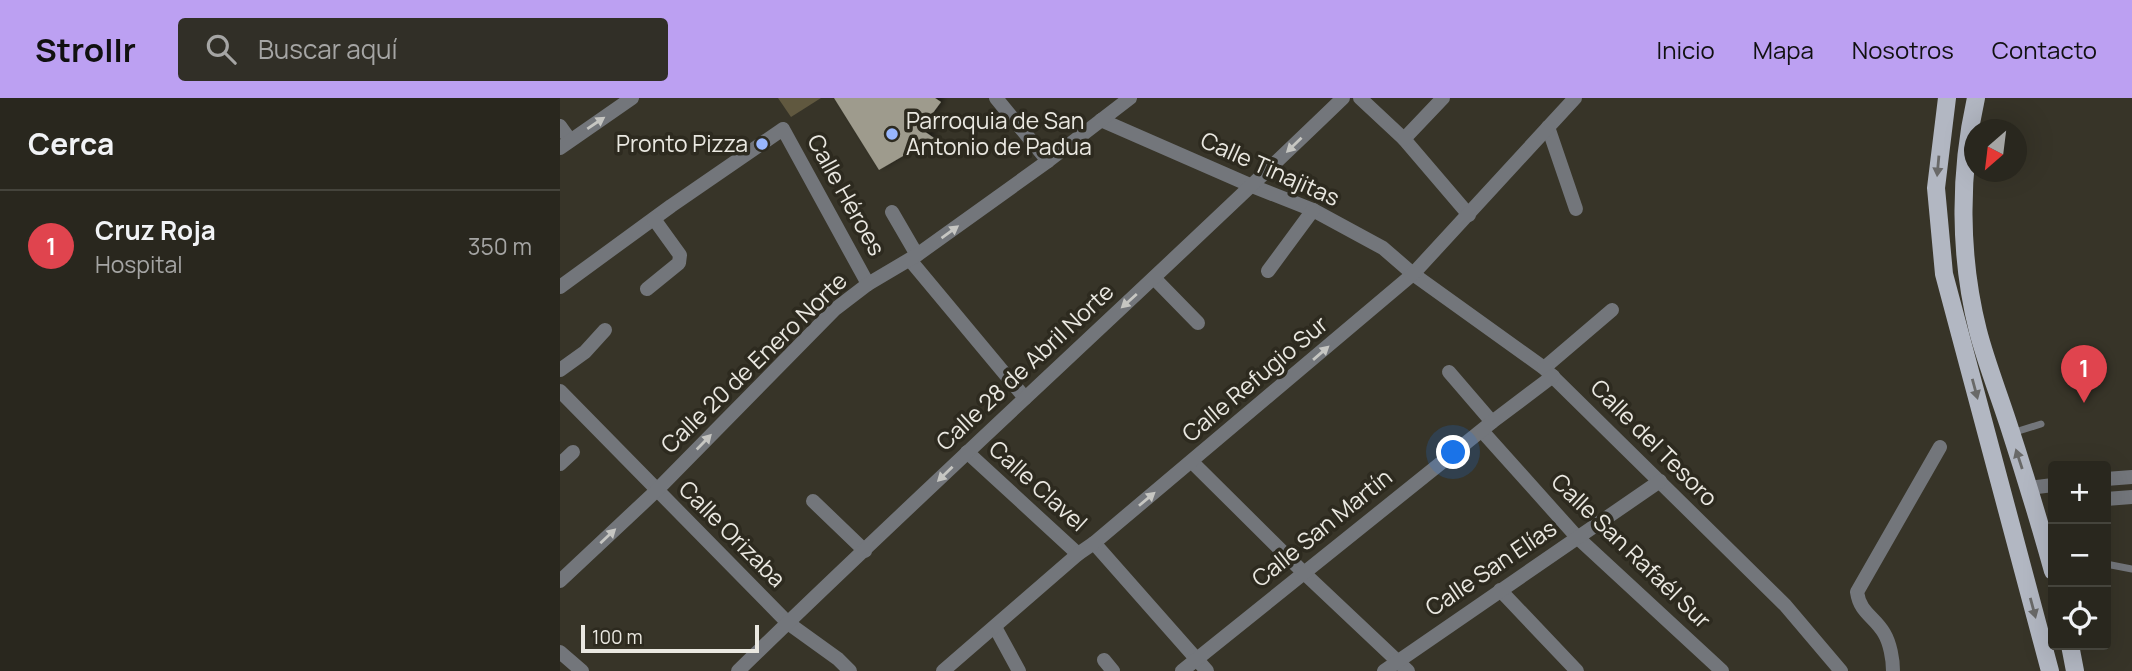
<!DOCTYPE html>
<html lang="es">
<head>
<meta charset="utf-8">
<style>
  :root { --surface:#29271e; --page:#312f27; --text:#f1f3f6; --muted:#a5a5a4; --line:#45443c; --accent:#bca0f2 }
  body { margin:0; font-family:Manrope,sans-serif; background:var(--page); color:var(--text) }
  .controls { position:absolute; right:21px; bottom:21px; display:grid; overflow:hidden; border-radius:7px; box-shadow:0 7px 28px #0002 }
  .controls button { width:63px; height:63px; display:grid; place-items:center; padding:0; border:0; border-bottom:2px solid var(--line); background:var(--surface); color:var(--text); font:35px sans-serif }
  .compass { position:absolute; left:1404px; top:21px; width:63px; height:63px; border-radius:50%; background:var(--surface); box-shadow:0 7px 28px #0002; rotate:208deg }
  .scale { position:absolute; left:21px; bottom:18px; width:178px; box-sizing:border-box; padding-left:7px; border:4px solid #eae8e1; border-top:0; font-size:19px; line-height:24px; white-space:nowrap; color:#eae8e1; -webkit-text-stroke:5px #2d2a1f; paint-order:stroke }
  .you { position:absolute; left:894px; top:355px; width:24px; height:24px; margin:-18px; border:5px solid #fff; border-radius:50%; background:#1a73e8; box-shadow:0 0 0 10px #1a73e833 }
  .badge { display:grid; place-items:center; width:46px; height:46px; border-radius:50%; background:var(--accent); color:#fff; font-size:23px; font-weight:700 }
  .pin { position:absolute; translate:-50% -58px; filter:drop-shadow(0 2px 4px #0008) }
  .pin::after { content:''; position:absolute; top:37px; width:24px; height:21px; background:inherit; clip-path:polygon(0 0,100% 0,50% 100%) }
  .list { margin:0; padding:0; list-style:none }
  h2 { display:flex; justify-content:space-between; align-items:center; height:91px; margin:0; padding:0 28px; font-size:30px }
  h2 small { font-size:23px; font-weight:400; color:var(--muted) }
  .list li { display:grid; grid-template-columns:46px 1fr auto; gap:21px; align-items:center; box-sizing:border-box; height:112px; padding:0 28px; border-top:2px solid var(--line) }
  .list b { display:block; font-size:26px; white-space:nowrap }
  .list p { margin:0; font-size:23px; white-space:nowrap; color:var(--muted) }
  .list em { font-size:23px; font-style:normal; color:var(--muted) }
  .icon { flex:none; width:38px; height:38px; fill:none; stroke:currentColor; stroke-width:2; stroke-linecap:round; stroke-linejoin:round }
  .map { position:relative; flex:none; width:1572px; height:573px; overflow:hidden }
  header { display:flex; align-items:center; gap:42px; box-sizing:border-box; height:98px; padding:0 35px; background:var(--accent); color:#111 }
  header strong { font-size:33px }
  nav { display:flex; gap:38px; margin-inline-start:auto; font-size:24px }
  .search { width:490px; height:63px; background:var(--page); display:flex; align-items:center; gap:18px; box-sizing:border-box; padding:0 24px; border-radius:7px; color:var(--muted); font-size:26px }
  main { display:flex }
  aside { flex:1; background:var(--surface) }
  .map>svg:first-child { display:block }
</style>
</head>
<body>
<header>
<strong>Strollr</strong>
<div class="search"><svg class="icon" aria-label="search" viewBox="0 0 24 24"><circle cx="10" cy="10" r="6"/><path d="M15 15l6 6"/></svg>Buscar aquí</div>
<nav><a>Inicio</a><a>Mapa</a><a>Nosotros</a><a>Contacto</a></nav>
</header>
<main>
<aside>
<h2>Cerca<small></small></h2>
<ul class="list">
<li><span class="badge" style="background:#e0444e">1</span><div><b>Cruz Roja</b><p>Hospital</p></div><em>350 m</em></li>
</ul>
</aside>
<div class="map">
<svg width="1572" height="573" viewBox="0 0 1572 573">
  <defs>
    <filter id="shadow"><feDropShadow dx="3.5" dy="-3.5" stdDeviation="3.5" flood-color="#0009"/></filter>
  </defs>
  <rect width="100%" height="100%" fill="#373428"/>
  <path fill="#60583f" d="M218,0H261L231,19Z"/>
  <path fill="#9e9b8d" filter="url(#shadow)" d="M274,0H375L381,4L361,31L374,40L319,72Z"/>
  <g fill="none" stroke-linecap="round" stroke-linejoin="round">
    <g stroke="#73767b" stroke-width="7">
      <path d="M1452,335L1481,326"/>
      <path d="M1546,466L1572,471"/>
    </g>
    <g stroke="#73767b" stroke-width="14">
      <path d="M436,0L488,63"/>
      <path d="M800,0L844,41L909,117"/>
      <path d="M541,22L692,88L753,112L823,150L853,176L984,270L1225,507L1281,573"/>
      <path d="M0,28L10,42"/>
      <path d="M988,29L1016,111"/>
      <path d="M844,41L883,0"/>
      <path d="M0,50L72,0"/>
      <path d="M332,114L357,157"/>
      <path d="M350,162L465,300"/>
      <path d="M708,173L753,112"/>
      <path d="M594,180L638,225"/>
      <path d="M0,189L111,108L223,31L308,186"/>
      <path d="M87,191L119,165L120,157L94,121"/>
      <path d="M984,270L1052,212"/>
      <path d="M0,272L25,254L45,232"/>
      <path d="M889,274L932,324"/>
      <path d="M0,293L228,525L278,561L290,573"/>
      <path d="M922,333L1017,439L1162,573"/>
      <path d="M407,354L518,456"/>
      <path d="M632,364L743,474L848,573"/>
      <path d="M0,366L13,354"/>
      <path d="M1546,381L1572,379"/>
      <path d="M1469,390L1493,387"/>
      <path d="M1546,401L1572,399"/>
      <path d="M253,403L305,453"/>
      <path d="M534,445L647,573"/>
      <path d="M0,483L96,393L274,212L308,186L357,157L488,63L570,0"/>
      <path d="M940,492L1017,573"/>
      <path d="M435,529L459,573"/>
      <path d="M0,554L22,573"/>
      <path d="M544,562L553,573"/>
      <path d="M178,573C377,379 583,193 783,0"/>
      <path d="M383,573L518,456L534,445L853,176L1015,0"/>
      <path d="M622,573L932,324L993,278"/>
      <path d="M824,573L1100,383"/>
      <path d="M1333,573C1333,561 1330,545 1324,535C1314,518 1300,515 1297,494L1380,349"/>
    </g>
    <g stroke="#b2b7c2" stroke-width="18">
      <path d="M1387,0L1376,90L1384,176L1490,573"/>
      <path d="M1416,0C1399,75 1399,158 1418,233C1426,264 1438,294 1448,325C1464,374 1479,423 1493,473"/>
      <path d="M1510,547L1515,573"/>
    </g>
  </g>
  <defs><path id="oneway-solid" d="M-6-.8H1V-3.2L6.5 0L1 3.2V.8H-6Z" transform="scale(1.75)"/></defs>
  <g fill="#c6c6c2">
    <use href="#oneway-solid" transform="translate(36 25) rotate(-34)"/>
    <use href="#oneway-solid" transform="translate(734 47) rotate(136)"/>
    <use href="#oneway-solid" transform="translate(390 134) rotate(-36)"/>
    <use href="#oneway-solid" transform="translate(569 203) rotate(138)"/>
    <use href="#oneway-solid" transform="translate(761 255) rotate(-41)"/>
    <use href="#oneway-solid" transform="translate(144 344) rotate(-46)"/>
    <use href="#oneway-solid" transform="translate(385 376) rotate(136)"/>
    <use href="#oneway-solid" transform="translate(587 401) rotate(-40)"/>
    <use href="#oneway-solid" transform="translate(48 438) rotate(-43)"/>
  </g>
  <g fill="#696968">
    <use href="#oneway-solid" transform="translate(1378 68) rotate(95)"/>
    <use href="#oneway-solid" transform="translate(1415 291) rotate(75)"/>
    <use href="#oneway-solid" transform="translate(1459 361) rotate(-108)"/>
    <use href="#oneway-solid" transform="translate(1473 510) rotate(75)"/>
  </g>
  <g fill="#98b6fd" stroke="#2d2a1f" stroke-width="2.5">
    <circle cx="332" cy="36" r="7"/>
    <circle cx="202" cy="46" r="7"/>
  </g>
  <g text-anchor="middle" stroke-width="7" stroke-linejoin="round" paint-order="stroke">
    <g font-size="23" fill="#eae8e1" stroke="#2d2a1f" text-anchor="start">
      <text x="346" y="31">Parroquia de San<tspan x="346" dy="26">Antonio de Padua</tspan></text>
      <text x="188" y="54" text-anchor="end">Pronto Pizza</text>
    </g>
    <g font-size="23" fill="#eae8e1" stroke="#2d2a1f">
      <text transform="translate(710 71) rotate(24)" y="8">Calle Tinajitas</text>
      <text transform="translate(286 97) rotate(61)" y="8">Calle Héroes</text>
      <text transform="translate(194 265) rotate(-44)" y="8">Calle 20 de Enero Norte</text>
      <text transform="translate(465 269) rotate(-43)" y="8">Calle 28 de Abril Norte</text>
      <text transform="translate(695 281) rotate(-40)" y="8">Calle Refugio Sur</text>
      <text transform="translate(1094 345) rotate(45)" y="8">Calle del Tesoro</text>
      <text transform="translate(478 388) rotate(42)" y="8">Calle Clavel</text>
      <text transform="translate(762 430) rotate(-39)" y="8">Calle San Martín</text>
      <text transform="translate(172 436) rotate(45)" y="8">Calle Orizaba</text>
      <text transform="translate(1071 453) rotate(44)" y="8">Calle San Rafaél Sur</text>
      <text transform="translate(931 470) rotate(-34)" y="8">Calle San Elías</text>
    </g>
  </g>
</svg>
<div class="controls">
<button>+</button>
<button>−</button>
<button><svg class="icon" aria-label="locate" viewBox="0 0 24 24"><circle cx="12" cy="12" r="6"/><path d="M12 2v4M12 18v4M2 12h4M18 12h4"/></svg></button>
</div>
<svg class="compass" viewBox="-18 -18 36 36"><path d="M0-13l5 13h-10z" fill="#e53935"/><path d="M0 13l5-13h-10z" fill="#a5a5a4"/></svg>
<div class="scale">100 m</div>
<div class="you"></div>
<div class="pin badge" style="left:1524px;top:305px;background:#e0444e">1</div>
</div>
</main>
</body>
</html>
